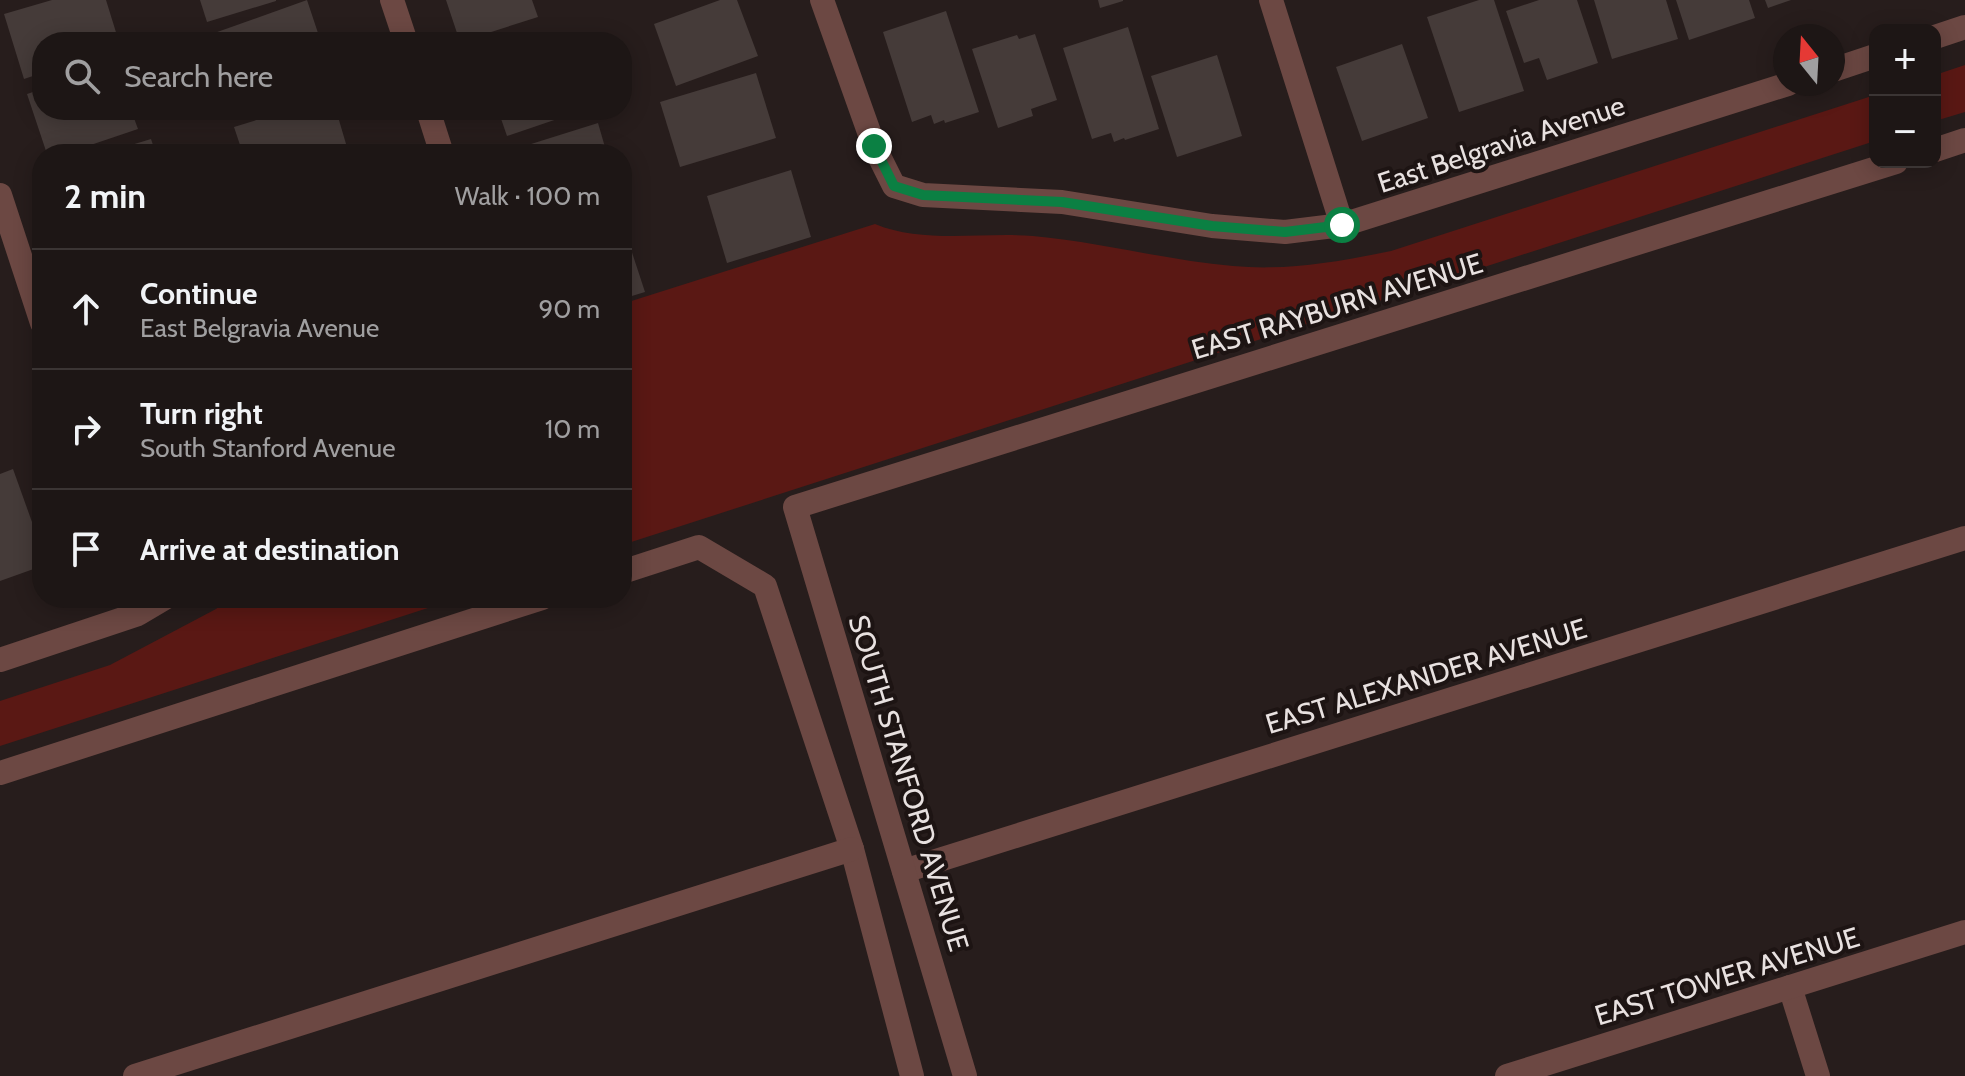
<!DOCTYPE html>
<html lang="en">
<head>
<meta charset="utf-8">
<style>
  :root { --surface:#1d1615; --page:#2a2322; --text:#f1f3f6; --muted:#a09fa0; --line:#3b3534 }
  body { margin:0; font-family:Cabin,sans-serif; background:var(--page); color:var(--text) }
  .controls { position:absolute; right:24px; top:24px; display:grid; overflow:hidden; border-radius:16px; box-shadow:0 4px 20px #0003 }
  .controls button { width:72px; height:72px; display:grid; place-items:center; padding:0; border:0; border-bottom:2px solid var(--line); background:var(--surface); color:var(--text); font:40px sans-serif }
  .compass { position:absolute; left:1773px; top:24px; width:72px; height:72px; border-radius:50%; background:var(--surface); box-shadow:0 4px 20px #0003; rotate:342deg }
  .stop { position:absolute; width:24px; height:24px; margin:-18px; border:6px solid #0b8043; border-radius:50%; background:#fff }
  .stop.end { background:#0b8043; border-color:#fff; box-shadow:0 2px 8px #0008 }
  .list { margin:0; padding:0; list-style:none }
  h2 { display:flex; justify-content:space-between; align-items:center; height:104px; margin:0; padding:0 32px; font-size:34px }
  h2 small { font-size:26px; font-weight:400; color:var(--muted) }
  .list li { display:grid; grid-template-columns:52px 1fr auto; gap:24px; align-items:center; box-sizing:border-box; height:120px; padding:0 32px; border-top:2px solid var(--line) }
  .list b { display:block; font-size:30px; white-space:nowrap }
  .list p { margin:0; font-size:26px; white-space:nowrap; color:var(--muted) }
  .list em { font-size:26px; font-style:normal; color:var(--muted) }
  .icon { flex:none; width:44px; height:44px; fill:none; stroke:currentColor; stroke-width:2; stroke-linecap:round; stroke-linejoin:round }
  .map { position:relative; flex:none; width:1965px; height:1076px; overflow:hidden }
  .search { position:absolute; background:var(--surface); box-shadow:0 4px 20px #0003; left:32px; top:32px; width:600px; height:88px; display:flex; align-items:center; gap:20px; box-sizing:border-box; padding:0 28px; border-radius:32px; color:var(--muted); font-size:30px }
  .panel { position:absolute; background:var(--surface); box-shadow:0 4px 20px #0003; left:32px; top:144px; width:600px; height:464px; border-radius:32px }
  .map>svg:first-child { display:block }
</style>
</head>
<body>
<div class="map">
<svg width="1965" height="1076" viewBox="0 0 1965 1076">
  <rect width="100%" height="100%" fill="#271d1c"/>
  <g fill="#5a1814">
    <path d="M1965,65V112L1935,121V75Z"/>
    <path d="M1875,95V141L622,545V304L875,224C923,244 981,232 1033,236C1100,242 1165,260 1233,266C1286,271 1338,262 1391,251Z"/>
    <path d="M230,598H459L0,746V701L110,665L216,609Z"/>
  </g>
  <g fill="#453b39">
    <path d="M52,0H106L119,42H42V73L24,79L4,14Z"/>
    <path d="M200,0H276V1L207,22Z"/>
    <path d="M307,0L321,42H208L206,36Z"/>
    <path d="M446,0H532L538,17L460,42Z"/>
    <path d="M720,0H737L758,56L676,86L654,24Z"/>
    <path d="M1098,0H1123V1L1100,8Z"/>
    <path d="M1479,0H1494L1524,91L1459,112L1427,17Z"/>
    <path d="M1539,0H1577L1598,63L1547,80L1539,58L1524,63L1506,11Z"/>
    <path d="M1594,0H1666L1678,39L1612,59Z"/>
    <path d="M1676,0H1749L1755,18L1689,40Z"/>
    <path d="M1765,0H1791L1768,8Z"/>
    <path d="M946,11L979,112L945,123L944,120L934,124L931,115L912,122L883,32Z"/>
    <path d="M1128,27L1159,129L1125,140L1124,138L1114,142L1111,133L1092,139L1063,48Z"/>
    <path d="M1035,34L1057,100L1031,109L1033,116L998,128L972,49L1017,35L1019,39Z"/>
    <path d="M1402,44L1428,118L1362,141L1336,67Z"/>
    <path d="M1217,55L1242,136L1177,157L1151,76Z"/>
    <path d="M756,73L776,138L680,167L660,102Z"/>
    <path d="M42,89V110H131L138,129L64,154H47L27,94Z"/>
    <path d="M289,110H336L349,154H243L234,127Z"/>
    <path d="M498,110H571L572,114L507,136Z"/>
    <path d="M598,123L607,154H502V153Z"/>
    <path d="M151,139L156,154H105V153Z"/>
    <path d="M791,170L811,237L727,263L707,196Z"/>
    <path d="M622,222L645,292L622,299Z"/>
    <path d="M13,469L42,550V566L0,581V474Z"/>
  </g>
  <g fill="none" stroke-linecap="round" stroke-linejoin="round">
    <g stroke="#6c4843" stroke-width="24">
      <path d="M392,0L406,42"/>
      <path d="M822,0L874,146L894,186L923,195L1062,202L1212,226L1285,232L1342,225L1788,84"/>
      <path d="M1271,0L1342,225"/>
      <path d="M1935,37L1965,27"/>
      <path d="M1833,70L1875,56"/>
      <path d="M428,110L442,154"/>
      <path d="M1935,150L1965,140"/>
      <path d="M0,195L42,323"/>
      <path d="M622,572L699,547L765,586L852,849L912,1076"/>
      <path d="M0,660L138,614L165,598"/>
      <path d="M0,773L542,598"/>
      <path d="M904,871L1965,538"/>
      <path d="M1790,987L1818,1076"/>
      <path d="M135,1076L852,849"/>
      <path d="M965,1076L795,507L1896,162"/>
      <path d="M1507,1076L1965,932"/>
    </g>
  </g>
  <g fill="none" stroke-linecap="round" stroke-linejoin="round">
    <path stroke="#0b8043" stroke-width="10" d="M874,146L894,186L923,195L1062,202L1212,226L1285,232L1342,225"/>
  </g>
  <g text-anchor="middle" stroke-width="8" stroke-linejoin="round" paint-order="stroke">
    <g font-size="28" fill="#e8e1e0" stroke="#1d1413">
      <text transform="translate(1501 144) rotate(-18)" y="10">East Belgravia Avenue</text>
      <text transform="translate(1337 306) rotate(-17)" y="10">EAST RAYBURN AVENUE</text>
      <text transform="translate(1426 676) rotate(-17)" y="10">EAST ALEXANDER AVENUE</text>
      <text transform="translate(909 783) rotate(73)" y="10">SOUTH STANFORD AVENUE</text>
      <text transform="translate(1727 976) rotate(-17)" y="10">EAST TOWER AVENUE</text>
    </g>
  </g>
</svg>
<div class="controls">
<button>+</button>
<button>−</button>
</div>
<svg class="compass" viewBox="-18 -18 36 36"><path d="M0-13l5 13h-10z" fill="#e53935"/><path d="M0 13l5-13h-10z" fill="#a09fa0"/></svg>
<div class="stop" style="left:1342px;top:225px"></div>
<div class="stop end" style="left:874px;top:146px"></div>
<div class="search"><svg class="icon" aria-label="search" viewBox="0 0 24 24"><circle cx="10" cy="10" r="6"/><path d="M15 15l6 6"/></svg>Search here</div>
<section class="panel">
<h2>2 min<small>Walk · 100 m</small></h2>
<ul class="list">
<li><svg class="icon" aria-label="ahead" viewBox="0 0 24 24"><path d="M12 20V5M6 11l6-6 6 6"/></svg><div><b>Continue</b><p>East Belgravia Avenue</p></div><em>90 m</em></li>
<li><svg class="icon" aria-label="right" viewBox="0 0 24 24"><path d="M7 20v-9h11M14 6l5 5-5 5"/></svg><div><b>Turn right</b><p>South Stanford Avenue</p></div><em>10 m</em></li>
<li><svg class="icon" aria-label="arrive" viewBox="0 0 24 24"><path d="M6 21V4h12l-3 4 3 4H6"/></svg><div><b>Arrive at destination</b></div></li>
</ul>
</section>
</div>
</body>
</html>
